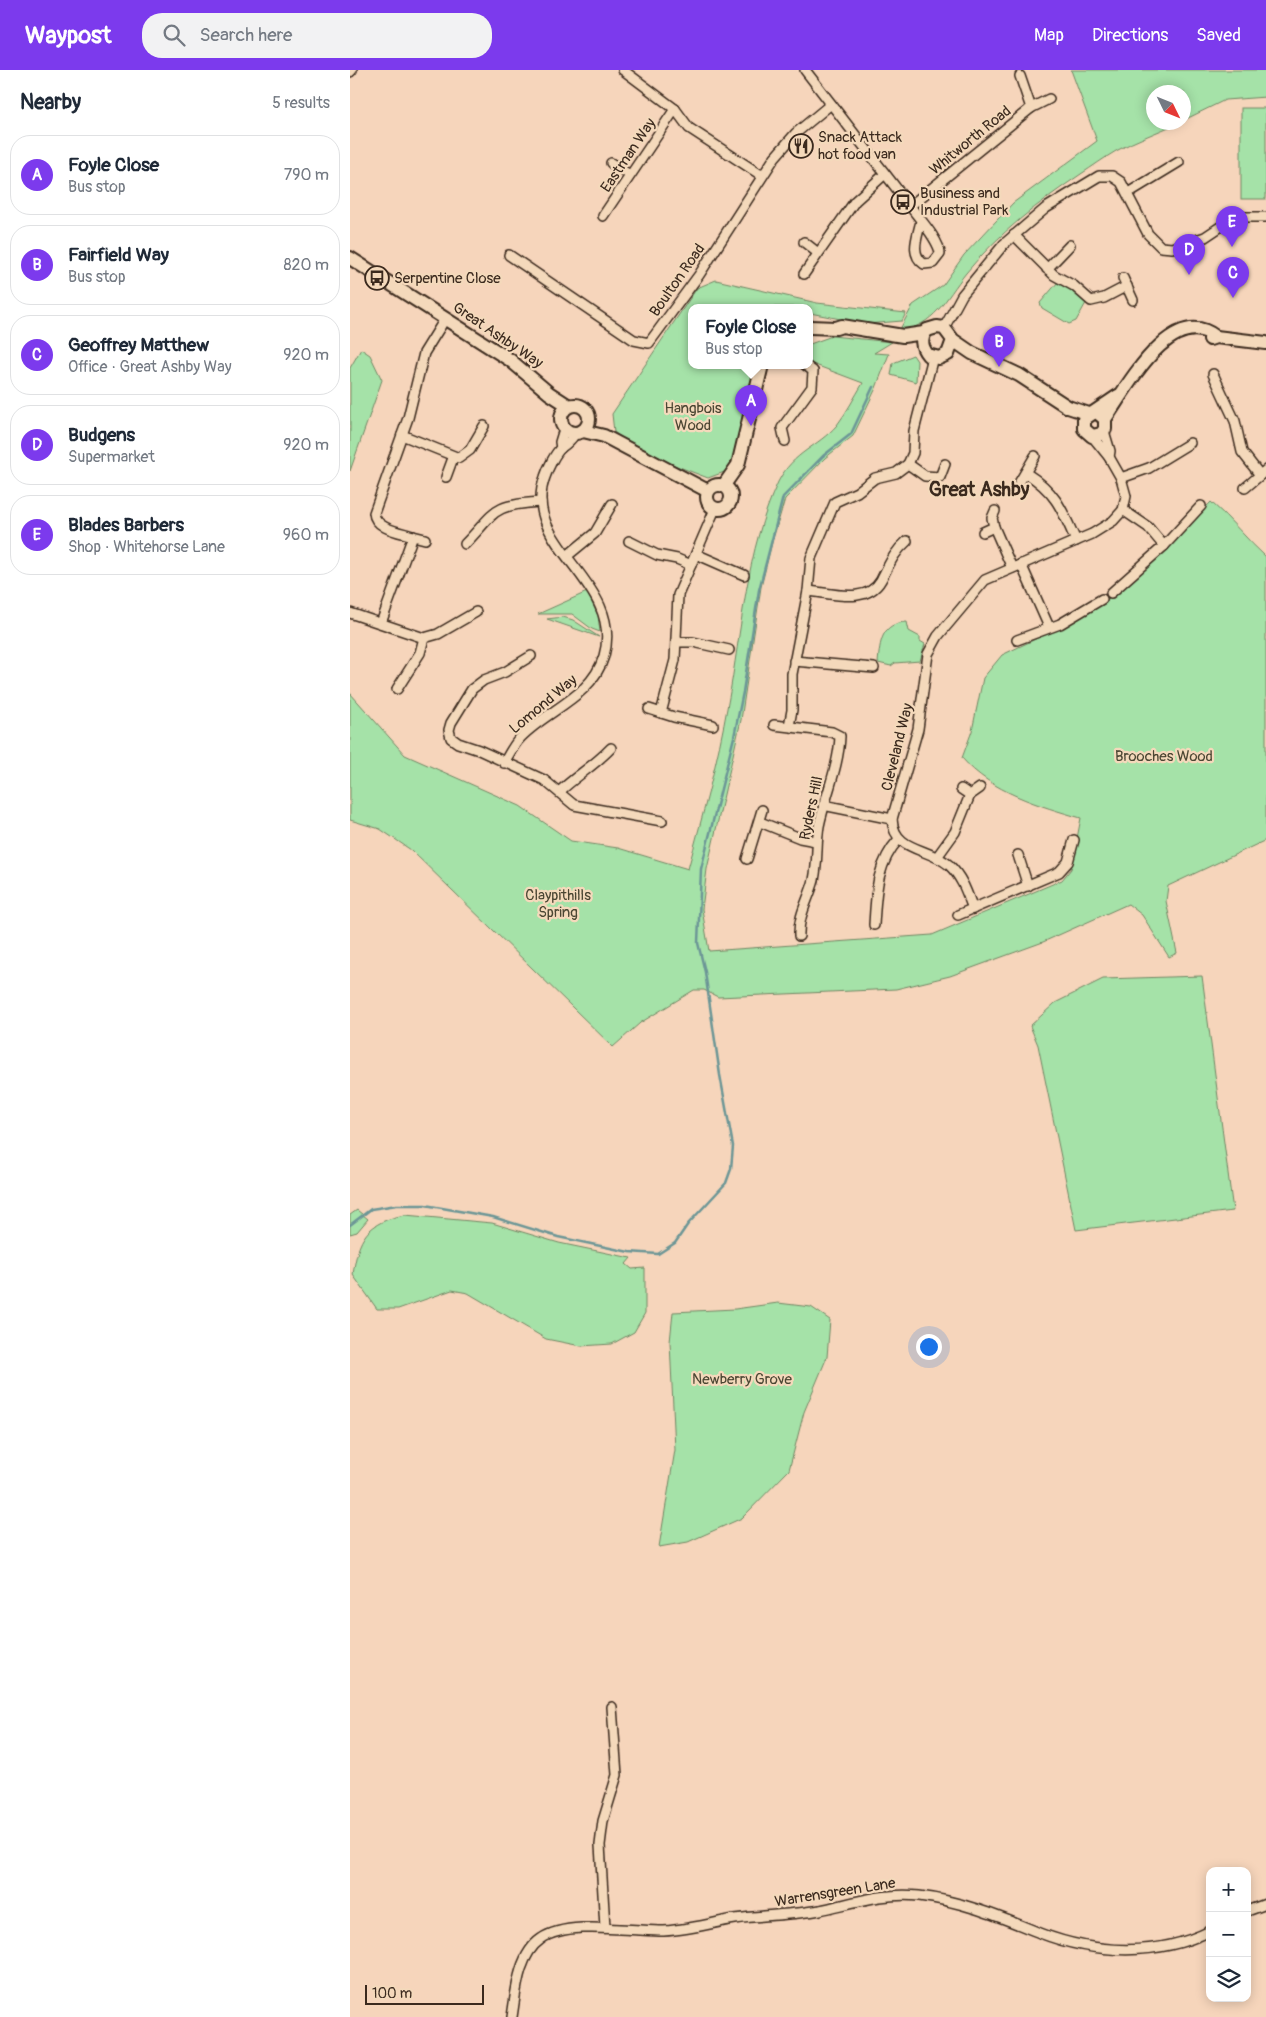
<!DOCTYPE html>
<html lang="en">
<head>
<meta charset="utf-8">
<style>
  :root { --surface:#fff; --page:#f2f2f3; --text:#1f2937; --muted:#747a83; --line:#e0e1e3; --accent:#7c3aed }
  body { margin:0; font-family:Pangolin,sans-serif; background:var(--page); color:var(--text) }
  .controls { position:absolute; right:15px; bottom:15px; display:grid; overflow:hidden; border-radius:10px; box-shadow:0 2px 12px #0003 }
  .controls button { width:45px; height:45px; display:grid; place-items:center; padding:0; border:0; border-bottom:1px solid var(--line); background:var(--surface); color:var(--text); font:25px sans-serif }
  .compass { position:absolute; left:796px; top:15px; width:45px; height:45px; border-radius:50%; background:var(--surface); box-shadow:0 2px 12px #0003; rotate:133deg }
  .scale { position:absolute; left:15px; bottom:12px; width:119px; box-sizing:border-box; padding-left:5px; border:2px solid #3b2a1e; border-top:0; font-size:14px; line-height:18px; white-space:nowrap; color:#3b2a1e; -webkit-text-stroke:4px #f4d9bb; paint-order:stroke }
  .you { position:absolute; left:578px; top:1276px; width:18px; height:18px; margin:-12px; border:4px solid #fff; border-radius:50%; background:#1a73e8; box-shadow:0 0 0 8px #1a73e833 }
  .badge { display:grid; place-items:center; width:32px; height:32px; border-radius:50%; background:var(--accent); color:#fff; font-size:16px; font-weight:700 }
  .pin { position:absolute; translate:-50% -41px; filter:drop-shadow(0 1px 2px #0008) }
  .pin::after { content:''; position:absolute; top:26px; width:18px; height:15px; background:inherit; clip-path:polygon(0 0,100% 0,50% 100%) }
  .popup { position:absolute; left:338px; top:234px; width:125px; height:65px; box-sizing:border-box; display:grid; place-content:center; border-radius:10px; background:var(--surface); filter:drop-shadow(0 1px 4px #0005); font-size:16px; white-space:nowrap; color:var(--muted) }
  .popup b { font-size:19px; color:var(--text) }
  .popup::after { content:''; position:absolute; left:50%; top:100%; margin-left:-10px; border:10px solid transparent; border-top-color:var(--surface) }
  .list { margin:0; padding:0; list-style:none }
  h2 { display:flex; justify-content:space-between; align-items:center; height:65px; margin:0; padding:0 20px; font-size:21px }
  h2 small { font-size:16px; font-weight:400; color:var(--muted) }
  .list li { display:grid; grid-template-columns:32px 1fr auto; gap:15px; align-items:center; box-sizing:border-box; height:80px; margin:0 10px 10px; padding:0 10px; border:1px solid var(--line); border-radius:20px }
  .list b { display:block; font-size:19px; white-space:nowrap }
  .list p { margin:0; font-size:16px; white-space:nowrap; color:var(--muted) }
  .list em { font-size:16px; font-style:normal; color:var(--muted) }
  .icon { flex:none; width:28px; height:28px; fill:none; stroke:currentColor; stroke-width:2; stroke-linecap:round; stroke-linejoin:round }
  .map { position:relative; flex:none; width:916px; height:1947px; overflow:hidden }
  header { display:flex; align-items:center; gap:30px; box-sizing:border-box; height:70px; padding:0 25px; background:var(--accent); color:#fff }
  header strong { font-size:24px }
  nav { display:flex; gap:28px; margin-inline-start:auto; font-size:18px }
  .search { width:350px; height:45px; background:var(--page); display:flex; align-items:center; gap:12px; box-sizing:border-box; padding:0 18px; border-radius:20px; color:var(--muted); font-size:19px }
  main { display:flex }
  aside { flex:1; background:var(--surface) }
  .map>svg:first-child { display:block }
</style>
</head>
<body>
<header>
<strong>Waypost</strong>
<div class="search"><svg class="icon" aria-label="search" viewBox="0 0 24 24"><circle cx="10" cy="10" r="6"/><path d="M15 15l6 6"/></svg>Search here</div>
<nav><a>Map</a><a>Directions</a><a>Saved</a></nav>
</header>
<main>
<aside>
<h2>Nearby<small>5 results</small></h2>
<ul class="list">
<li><span class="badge">A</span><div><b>Foyle Close</b><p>Bus stop</p></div><em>790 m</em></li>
<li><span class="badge">B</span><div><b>Fairfield Way</b><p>Bus stop</p></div><em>820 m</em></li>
<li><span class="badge">C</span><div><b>Geoffrey Matthew</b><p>Office · Great Ashby Way</p></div><em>920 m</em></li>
<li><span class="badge">D</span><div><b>Budgens</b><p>Supermarket</p></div><em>920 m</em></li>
<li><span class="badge">E</span><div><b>Blades Barbers</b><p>Shop · Whitehorse Lane</p></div><em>960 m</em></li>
</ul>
</aside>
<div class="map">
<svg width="916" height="1947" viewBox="0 0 916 1947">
  <rect width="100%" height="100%" fill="#f6d5bb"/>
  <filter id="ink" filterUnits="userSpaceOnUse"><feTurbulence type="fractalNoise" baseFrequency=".02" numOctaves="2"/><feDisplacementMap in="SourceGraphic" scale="10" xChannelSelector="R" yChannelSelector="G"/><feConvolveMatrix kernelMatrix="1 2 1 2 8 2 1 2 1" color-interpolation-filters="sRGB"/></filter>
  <g filter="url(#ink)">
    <g fill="#a5e2a8" stroke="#708663">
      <path d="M721,0H916V27L875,30L834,50V22H804V52L828,53C808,62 786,70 766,81C754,88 742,97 731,104C688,133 649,163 616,203C595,229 585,256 549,261L563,235L593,215L614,185L663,133L747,71Z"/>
      <rect x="891" y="38" width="25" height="91"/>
      <path d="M366,210L467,233L556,243L552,251L516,254L460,243V237H342V295H408L388,386L377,401L358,408L290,382L264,362L262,344L347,218Z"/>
      <path d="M708,212L726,222L736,233L726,251L719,254L692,238L690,233Z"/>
      <path d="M482,266L542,272L524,283L539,284L526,318L503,366L475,388L435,429L423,469L411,517L391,650L357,799L352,839L359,881L582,865L712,810L721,799L731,748C690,736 641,722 612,688L622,661L633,608L652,585L719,553L761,527L815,480L861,432C881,449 897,470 916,487V770L818,816L816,831L827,883L819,887L792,845L778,834L693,872L600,906L546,919L368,927L354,920H344L290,953L263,977L61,780L30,759L0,750V623L55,685L170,736L221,771L268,778L338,799C353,744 368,690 378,633C392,560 396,480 428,412C443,382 468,377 487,355C497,342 505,326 513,313L460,293V274Z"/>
      <path d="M11,279L20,285L32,310L0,401V298Z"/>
      <path d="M563,285L567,291L566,312L541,305L543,293Z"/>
      <path d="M237,522L248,546L250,562L242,559L222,544H188Z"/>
      <path d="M213,547L223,550L249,567L197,549Z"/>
      <path d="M557,552L559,561L570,567V571L575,574L570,591L545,593L541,596L528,593C530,572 531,553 557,552Z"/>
      <path d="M852,906L883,1141L726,1160L688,975L680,956L705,933L753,909Z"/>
      <path d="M7,1140L18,1149L7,1162L0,1164V1145Z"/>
      <path d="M55,1145L142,1153L209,1173L281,1188L276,1194L282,1199L295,1198V1243L284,1262L262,1274L231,1276L196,1269L118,1223L102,1220L48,1239H27L3,1205C8,1168 17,1152 55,1145Z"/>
      <path d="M428,1233L461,1237L480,1250L477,1287L454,1342L439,1400L392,1448L338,1472L309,1477L325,1380L320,1272L323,1242L385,1239Z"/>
    </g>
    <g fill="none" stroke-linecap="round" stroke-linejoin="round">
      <path stroke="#6c9696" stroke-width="2.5" d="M0,1155L21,1139L47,1135H75L143,1147L208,1167L279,1182L308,1184L325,1173L338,1154L376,1113L381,1099L383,1076L370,1005L355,902L348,873L351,799L384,667L393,622L409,520L433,427L473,386L501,364L523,317"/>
      <g stroke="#3b2a1e" stroke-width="12">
        <g id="street">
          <path d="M273,0L325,39L339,58L411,105"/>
          <path d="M455,0L560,136C568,147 590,171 590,184L583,193L574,194C559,184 568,165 571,151"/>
          <path d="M0,2L2,0"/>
          <path d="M670,6L681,38"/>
          <path d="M261,93L280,105"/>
          <path d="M778,123L829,92"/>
          <path d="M560,136L681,38L699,29"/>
          <path d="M253,146L325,39"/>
          <path d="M664,165L704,205L724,216L741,231L754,228L777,216"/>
          <path d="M454,172L468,183"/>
          <path d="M159,185L284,270L299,273L349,205L425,87L446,63L481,34"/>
          <path d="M697,199L720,175"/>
          <path d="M454,204L505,131L535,104"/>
          <path d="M773,208L783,230"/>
          <path d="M594,258L612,225L654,174L696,138L749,106H762L771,112L798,164L811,177L822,178L855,167L885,147H916"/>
          <path d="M863,304L885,351L892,382L910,405"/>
          <path d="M754,361L760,381L759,387"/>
          <path d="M52,365L109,388L120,380L134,356"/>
          <path d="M435,371L432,358L462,317L463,301L455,295"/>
          <path d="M211,378L210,372L214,359"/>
          <path d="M558,394L575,406L590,407L595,394"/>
          <path d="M676,403C706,422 712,439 726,471"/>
          <path d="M96,407L103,388"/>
          <path d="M771,408L799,398L840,373"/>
          <path d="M669,413L685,386"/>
          <path d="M895,418L916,400"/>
          <path d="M773,440L798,457L814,476"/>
          <path d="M644,457L662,498"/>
          <path d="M633,462L644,457L642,448L645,441"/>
          <path d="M63,466L75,469"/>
          <path d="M279,471L307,485L327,489L341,495"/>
          <path d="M557,471C544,482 539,495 531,510C517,535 482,523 458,521L461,488L485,432L507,422L525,408L546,403L558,394L563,383L564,361L583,287"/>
          <path d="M115,474C147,441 141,435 191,432"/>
          <path d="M346,484L394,505"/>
          <path d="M217,486L245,463L262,434"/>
          <path d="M671,494L699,557"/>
          <path d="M761,523L814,476L851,436"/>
          <path d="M0,543L74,568L88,564L126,542"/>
          <path d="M31,553L63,466C51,462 25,459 24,443L58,348L74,283L95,249"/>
          <path d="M667,570L710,554L752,529"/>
          <path d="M327,572H343L379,580"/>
          <path d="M181,586L155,602L134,610L122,619L101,653L99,660L101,668L108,673L129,680L194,710L224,735L312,751"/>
          <path d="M444,591L524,598"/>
          <path d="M47,619L70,583L74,568"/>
          <path d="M299,639L324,647L363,655"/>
          <path d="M311,643L325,590L328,525L365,439"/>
          <path d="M424,655L482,662L490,666C489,696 475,727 469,756C466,774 468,792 464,810C459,829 448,845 449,866"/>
          <path d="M439,656L442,640V604L458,521"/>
          <path d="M154,693C159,684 164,674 171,667C198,639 242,627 254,586C275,511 169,476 195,407C198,398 205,383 212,377C218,373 221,370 225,364"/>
          <path d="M611,719L620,725L630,718"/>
          <path d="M209,722C226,706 245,695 261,678"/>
          <path d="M473,735L542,749"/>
          <path d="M410,752L450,768L466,771"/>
          <path d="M668,785L678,816"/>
          <path d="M587,787L605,762L620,725"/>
          <path d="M397,789L412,740"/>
          <path d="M623,839C617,823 612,807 599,795C578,777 544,782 542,749L568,659L578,584L588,566L635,510L742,464L763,451L773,440L776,426L771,408L759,387L742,366"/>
          <path d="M608,845L709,802L718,792L724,770"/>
          <path d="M524,855C526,824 526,794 549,769"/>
          <path d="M897,1841L916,1834"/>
          <path d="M255,1857L250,1775L253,1751L267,1705L262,1637"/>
          <path d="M162,1947C166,1922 168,1885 191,1869C218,1850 277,1861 309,1861C335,1861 360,1853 385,1849C413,1845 442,1845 470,1840C503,1833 534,1822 569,1826C612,1831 650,1847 690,1863C744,1884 808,1887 860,1861"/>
        </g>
      </g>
      <g stroke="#3b2a1e" stroke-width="16">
        <g id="secondary">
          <path d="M0,188L160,290L199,323L219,336"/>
          <path d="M460,257L486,258L492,256L553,266L574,263"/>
          <path d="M860,269L866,267L916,273"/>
          <path d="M603,270L598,284L589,288L578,285C571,277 570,268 577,260L587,257L594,258L603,270L622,283L669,305L718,337L739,344"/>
          <circle cx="225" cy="349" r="14"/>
          <path d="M749,344L755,349V359L751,364L742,366L734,359V349L768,326"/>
          <path d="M755,349C775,321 821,232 866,267"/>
          <path d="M233,361L254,366L358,421"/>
          <circle cx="369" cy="427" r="12"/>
          <path d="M374,415L388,395L412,295"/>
        </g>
      </g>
      <use href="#street" stroke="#f4d9bb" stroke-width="9"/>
      <use href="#secondary" stroke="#f4d9bb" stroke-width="12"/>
    </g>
  </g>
  <defs>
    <g id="restaurant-ring" transform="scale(1.25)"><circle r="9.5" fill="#f4d9bb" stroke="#3b2a1e" stroke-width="1.5"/><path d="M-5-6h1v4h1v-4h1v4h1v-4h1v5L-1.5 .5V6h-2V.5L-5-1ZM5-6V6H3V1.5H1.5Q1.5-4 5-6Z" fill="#3b2a1e"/></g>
    <g id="bus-ring" transform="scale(1.25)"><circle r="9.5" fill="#f4d9bb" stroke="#3b2a1e" stroke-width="1.5"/><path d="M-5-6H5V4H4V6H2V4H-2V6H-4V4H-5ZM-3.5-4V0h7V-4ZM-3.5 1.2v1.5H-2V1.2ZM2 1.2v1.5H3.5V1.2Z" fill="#3b2a1e"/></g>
  </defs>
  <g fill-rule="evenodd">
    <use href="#restaurant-ring" x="451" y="76"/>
    <use href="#bus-ring" x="553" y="132"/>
    <use href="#bus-ring" x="27" y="208"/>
  </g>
  <g text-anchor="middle" stroke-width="4.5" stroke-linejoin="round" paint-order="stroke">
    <g font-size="15" fill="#3b2a1e" stroke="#f4d9bb" text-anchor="start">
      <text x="468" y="72">Snack Attack<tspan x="468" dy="17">hot food van</tspan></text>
      <text x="570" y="128">Business and<tspan x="570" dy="17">Industrial Park</tspan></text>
      <text x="44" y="213">Serpentine Close</text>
    </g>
    <g font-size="15" fill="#3b2a1e" stroke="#f4d9bb">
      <text transform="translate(620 70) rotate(-39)" y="5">Whitworth Road</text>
      <text transform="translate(278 85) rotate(-56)" y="5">Eastman Way</text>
      <text transform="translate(327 210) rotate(-55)" y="5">Boulton Road</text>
      <text transform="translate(148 265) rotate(34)" y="5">Great Ashby Way</text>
      <text transform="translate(193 634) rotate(-40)" y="5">Lomond Way</text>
      <text transform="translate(547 677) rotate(-76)" y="5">Cleveland Way</text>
      <text transform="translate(461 738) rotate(-78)" y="5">Ryders Hill</text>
      <text transform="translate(485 1822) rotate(-9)" y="5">Warrensgreen Lane</text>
    </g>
    <g font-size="15" fill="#4b4633" stroke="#f4d9bb">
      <text x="343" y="343">Hangbois<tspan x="343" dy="17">Wood</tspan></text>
      <text x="814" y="691">Brooches Wood</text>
      <text x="208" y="830">Claypithills<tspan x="208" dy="17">Spring</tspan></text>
      <text x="392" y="1314">Newberry Grove</text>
    </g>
    <g font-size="20" font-weight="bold" fill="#3b2a1e" stroke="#f4d9bb">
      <text x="629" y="426">Great Ashby</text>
    </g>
  </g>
</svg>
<div class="controls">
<button>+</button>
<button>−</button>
<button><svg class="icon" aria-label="layers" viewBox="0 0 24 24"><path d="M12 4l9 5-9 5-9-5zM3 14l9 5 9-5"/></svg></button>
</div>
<svg class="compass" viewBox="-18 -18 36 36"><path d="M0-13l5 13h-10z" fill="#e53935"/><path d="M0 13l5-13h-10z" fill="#747a83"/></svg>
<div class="scale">100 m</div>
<div class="you"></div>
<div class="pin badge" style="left:401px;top:356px">A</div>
<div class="popup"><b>Foyle Close</b>Bus stop</div>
<div class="pin badge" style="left:649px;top:297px">B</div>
<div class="pin badge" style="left:883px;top:228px">C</div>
<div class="pin badge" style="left:839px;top:205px">D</div>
<div class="pin badge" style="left:882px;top:177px">E</div>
</div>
</main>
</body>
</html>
